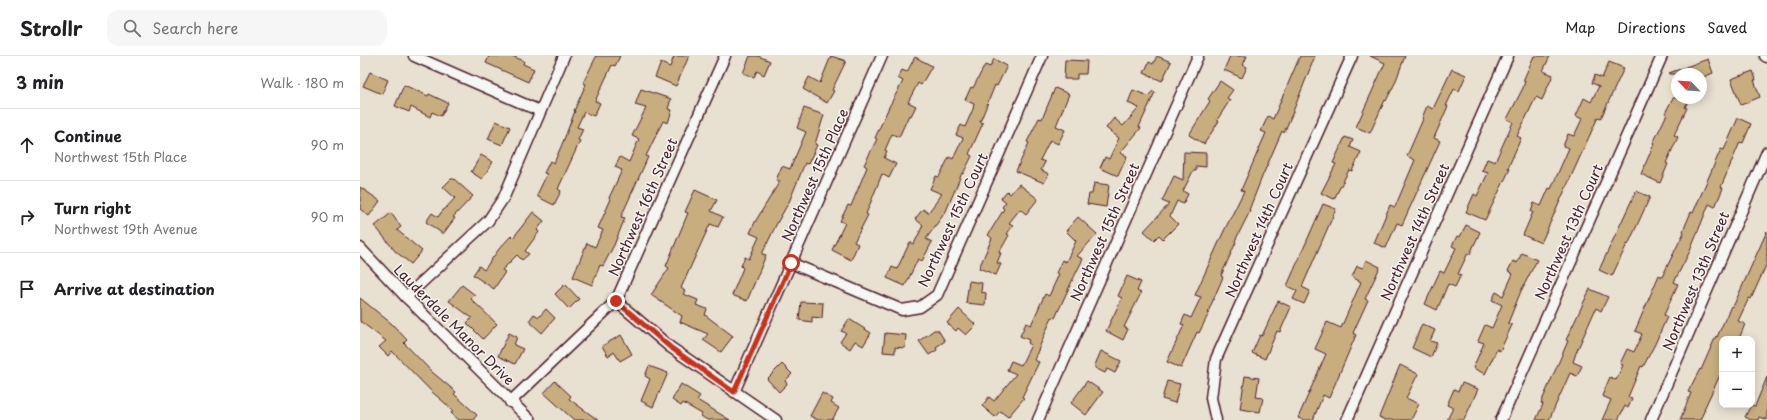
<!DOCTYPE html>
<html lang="en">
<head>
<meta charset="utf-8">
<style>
  :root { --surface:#fff; --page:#f6f6f6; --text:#202124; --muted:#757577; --line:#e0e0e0 }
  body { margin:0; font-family:"Playpen Sans",sans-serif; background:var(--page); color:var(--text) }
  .controls { position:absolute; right:12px; bottom:12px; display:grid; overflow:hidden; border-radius:8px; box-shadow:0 2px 10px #0003 }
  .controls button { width:36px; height:36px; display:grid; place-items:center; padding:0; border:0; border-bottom:1px solid var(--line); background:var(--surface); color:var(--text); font:20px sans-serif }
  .compass { position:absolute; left:1311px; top:12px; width:36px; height:36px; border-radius:50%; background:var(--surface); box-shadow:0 2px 10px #0003; rotate:295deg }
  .stop { position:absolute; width:12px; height:12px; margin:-9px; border:3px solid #c8321e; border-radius:50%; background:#fff }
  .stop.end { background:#c8321e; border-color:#fff; box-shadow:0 1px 4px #0008 }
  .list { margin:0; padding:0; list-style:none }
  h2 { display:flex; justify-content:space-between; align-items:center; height:52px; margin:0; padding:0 16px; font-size:17px }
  h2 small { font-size:13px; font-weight:400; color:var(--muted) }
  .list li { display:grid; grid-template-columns:26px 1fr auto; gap:12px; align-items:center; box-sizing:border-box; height:72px; padding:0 16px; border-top:1px solid var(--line) }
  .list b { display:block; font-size:15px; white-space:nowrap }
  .list p { margin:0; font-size:13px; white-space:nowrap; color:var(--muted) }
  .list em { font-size:13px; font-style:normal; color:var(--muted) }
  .icon { flex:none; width:22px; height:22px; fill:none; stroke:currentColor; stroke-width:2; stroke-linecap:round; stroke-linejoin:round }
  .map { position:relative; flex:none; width:1407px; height:364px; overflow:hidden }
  header { display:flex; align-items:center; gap:24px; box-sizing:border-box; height:56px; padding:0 20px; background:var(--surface); border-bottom:1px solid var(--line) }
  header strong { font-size:19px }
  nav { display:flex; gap:22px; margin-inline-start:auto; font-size:14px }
  .search { width:280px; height:36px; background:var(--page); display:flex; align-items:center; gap:10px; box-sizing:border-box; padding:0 14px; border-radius:12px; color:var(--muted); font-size:15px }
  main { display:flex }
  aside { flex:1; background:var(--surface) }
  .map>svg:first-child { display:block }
</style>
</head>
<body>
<header>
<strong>Strollr</strong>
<div class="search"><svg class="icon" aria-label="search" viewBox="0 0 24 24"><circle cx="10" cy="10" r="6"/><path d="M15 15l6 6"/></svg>Search here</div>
<nav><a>Map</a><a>Directions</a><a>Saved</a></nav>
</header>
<main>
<aside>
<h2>3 min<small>Walk · 180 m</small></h2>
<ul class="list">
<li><svg class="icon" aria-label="ahead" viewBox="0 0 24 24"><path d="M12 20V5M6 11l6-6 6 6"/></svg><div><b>Continue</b><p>Northwest 15th Place</p></div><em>90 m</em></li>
<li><svg class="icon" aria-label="right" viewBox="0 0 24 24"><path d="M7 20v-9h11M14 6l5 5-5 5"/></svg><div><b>Turn right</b><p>Northwest 19th Avenue</p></div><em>90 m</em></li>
<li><svg class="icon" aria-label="arrive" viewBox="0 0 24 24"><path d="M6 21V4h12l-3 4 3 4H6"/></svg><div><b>Arrive at destination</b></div></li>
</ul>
</aside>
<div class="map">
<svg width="1407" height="364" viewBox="0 0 1407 364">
  <rect width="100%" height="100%" fill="#e8e0d0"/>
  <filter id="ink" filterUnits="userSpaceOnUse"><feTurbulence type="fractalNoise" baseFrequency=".025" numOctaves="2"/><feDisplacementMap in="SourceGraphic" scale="8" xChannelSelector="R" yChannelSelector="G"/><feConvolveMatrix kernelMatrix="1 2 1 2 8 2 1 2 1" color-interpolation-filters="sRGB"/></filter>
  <g filter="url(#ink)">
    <g fill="#c8ae7f" stroke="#4a1f2b">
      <path d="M129,0H152L164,5L163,8L174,13L168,26L126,7Z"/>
      <path d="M235,0H260L255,10L252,9L235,45L240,47L234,60L224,56L217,71L223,73L218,84L220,85L198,133L201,135L194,149L178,141V137L187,118L184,117L190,105L194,107L203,86L215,55H214L226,28L223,27L236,1Z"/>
      <path d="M314,0H329L316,30L295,21L301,7L310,11Z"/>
      <path d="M390,0H398L410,5L404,19L397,15L394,21L383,17Z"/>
      <path d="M471,0L486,5L472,34L474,35L467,47L443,33L449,21L460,27Z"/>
      <path d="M797,0L811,6L802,25L784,17L789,6L793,8Z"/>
      <path d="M870,0H887L883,9L887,11L882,22L864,14Z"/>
      <path d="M940,0H955L932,58L924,77L922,75L902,121L889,154L890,155L875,185L876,186L861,220L863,221L848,256L849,257L839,277L837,276L821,312L807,306L824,269L821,268L825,259L831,262L841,241L835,239L863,177L884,135L881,134L906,77L901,75L908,60L913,63Z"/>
      <path d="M1010,0H1045L1035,27L1026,45L1025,44L1010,77L996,71L1025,7Z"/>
      <path d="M1174,0H1190L1183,15L1193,19L1182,44L1176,41L1157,80L1161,82L1148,112L1150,113L1125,164L1106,156L1114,138L1117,140L1128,117L1122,115L1127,103L1135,106L1153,66L1147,63L1163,32L1165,25H1163Z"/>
      <path d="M555,1L572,10L561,29L558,27L548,46L556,50L551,60L549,59L539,81L532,78L525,94L527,95L524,102L536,108L529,122L522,118L506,158L508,159L494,186L498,188L491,204L472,194L485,167L480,165L488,149L491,150L507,111L504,109L517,83L515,82L529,51L543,25L538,22L542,14L547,16Z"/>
      <path d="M634,3L647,10L637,30L635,29L620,66L623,67L609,98L612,100L603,118L602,117L586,155L566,183L572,186L562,205L558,203L545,230L527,222L532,211L537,213L550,186L554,188L563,169L555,163L563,153L568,157L582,138L570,133L576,120L579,121L589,101L593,103L603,82L596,79L601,69L605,71L613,53L614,48L605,44L611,31L613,32L625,9L630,11Z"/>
      <path d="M1348,3L1353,17L1341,22V18H1309V17Z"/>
      <path d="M705,4L727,5L726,18H717V23H704Z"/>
      <path d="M1249,6L1264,12L1241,62L1238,61L1181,187L1163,179L1173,156H1171L1174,147L1181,150L1189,132L1191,133L1209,92L1203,90L1208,78L1214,80L1222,63L1216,60L1224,42L1231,46L1239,30L1232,27L1235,19L1242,22Z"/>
      <path d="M1092,13L1106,19L1099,35L1094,33L1086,50H1088L1074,82L1080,85L1042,169L1037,167L1026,192L1014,187L1030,149L1035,151L1055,104L1047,100L1063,63L1062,62L1067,50L1073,53Z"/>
      <path d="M1393,15L1396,24H1394L1400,41L1381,49L1371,23Z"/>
      <path d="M10,16L28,24L22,38L3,30Z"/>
      <path d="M860,25L873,34L867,42L870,44L857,64L859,65L844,88L829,79L850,45L848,43Z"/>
      <path d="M44,29L68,40L69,38L88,47L81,60L72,56L70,61L51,51L49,56L35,50Z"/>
      <path d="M695,32L709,38L696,70L705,74L698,88L690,84L680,104L685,106L681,114L689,118L684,127L656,115L669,87L667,86L679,62L682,63Z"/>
      <path d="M281,33L311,43L308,53L312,54L308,67L303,65L286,100L288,101L261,161L265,162L254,189L243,210L240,209L232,229L213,221L227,187L235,191L243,174L238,172L251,143L249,142L262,114L255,111L260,101L269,106L279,83L272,80L286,52L275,49Z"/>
      <path d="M773,34L788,40L793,35L795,36L779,71L781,72L760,97L767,100L758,120L740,112L745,101L749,103L759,82L746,72L754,62L763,70L779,52L768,47Z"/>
      <path d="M1313,42H1330L1325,51L1327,52L1314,79L1318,81L1306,107L1308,108L1300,127L1281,118L1294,88L1293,87L1307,58L1305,57Z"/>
      <path d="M444,52L464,59L455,88L457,89L448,108L445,107L429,146L417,167L402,198L406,199L387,245L372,239L383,212L381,210L385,201L389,203L399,181L390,177L395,166L420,125L416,124L422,110L430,113L446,76L437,72Z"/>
      <path d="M1378,62L1391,68L1383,87L1380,86L1361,131L1363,132L1355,151L1349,148L1330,195L1314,226L1318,228L1304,259L1307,261L1295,288L1283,311L1281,310L1268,341L1272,343L1268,352L1265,350L1258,364H1242L1251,344L1242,340L1250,321L1256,324L1263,309L1260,308L1267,293L1274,296L1282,278L1275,275L1299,219L1302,221L1324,176L1323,175L1331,156L1333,157L1361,93L1364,94Z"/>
      <path d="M136,65L150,71L142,89L128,83Z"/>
      <path d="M985,81L993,84L990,91L1001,96L992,115L989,114L974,143L961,137L976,108L973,107Z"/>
      <path d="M824,96L846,97V111L836,110V115H833L823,135L828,138L823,148L817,145L810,160L818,168L803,183L799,179L794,184L784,175L809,148L802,145L814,120L823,124Z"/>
      <path d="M121,99L133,106L122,123L111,116Z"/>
      <path d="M91,123H94L113,140L93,161L95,162L83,178L66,166L72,157L78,161L83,154H84L95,142L83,131Z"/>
      <path d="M734,127L749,129L746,151L727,148L729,138H732Z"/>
      <path d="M659,128L678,143L666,158L660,153L649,167L653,169L647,178L649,179L639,197H641L637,207L641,208L636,219L619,212L632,182L628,179L644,153L642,151L646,146L641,142L647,135L650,138Z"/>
      <path d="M0,131L20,145L9,160L0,153Z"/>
      <path d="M335,134L357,144L351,155L363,161L358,171L350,168L321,232L325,235L323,238L338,244L336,249L347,253L345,259L373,280L361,296L343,284L348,278L320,266L322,260L291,239L309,212L306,210L328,157L325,156Z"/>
      <path d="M1276,135L1290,141L1268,189L1267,188L1252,220L1239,214Z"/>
      <path d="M963,148L976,153L942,231L950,235L944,248L933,243L937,235L927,230Z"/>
      <path d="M173,156L184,165L177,174L179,176L165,195L169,198L162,204L157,199L142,214L145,216L134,233L113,219L119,210L124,214L139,193L151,180L153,182Z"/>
      <path d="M31,157L41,171L37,174L62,195L51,208L35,195L15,170Z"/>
      <path d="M718,161L737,178L717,200L723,203L712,225L695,262L692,261L674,304L679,306L662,341L664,342L648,361L640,355L635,361L622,350L629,341L634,345L656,318L647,314L651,305L661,309L671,289L668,287L669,284L660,280L666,267L671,269L685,238L689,240L699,218L696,217L702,204L706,206L716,185L706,175Z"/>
      <path d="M1106,169L1120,176L1110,198L1108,197L1098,218L1101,219L1095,231L1088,228L1077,254L1065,248L1080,215L1084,217L1096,192L1092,190L1097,180L1100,181Z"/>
      <path d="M1407,175V207L1391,243L1389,242L1378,265L1385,268L1379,283H1362V315L1344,353H1345L1340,364H1320L1331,337L1328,336L1340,313L1341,314L1356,280L1357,281L1371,250L1373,251Z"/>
      <path d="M1162,197L1177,204L1161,235L1148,267L1152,269L1140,295L1137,293L1125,318L1113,312L1124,287L1118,285L1125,269L1132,272L1142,249L1132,244L1136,236L1143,240L1153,218L1148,215L1153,205L1157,207Z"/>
      <path d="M1006,204L1020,211L1005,243L1008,244L993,277L996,279L969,342L963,339L953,364H944L938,362L966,298L955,293L967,266L981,272L1001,226L992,221L997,210L1003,212Z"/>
      <path d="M767,220L781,226L777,235L781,237L764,271L768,273L763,284L746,275L762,242L758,240Z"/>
      <path d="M609,225L622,227L621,236L626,237L625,249L606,247Z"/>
      <path d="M205,228L219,243L209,253L195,238Z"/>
      <path d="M102,229L115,239L111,243L137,268L123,283L107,267L112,262L89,245Z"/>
      <path d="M1230,233L1248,241L1241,255L1236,252L1216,297L1213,306L1222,310L1217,320L1210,317L1189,364H1176L1183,348L1181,347L1208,285L1206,284Z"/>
      <path d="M0,242L32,268L47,284L44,287L72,316L96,336L94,338L117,359L113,364H99L91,357L93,354L71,335L32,295L28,300L19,291L26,285L0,265Z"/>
      <path d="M918,245L931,251L920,276L917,275L905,303L892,297L900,279L902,280Z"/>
      <path d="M441,246L463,247L462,262L452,261V266L439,264Z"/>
      <path d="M186,253L195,262L182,277L169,265L174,258L179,261Z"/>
      <path d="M599,253L616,269L606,279L598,272L596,275L587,267Z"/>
      <path d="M489,263L511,277L503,290L495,285L490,293L480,286L486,277L481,275Z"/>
      <path d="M1062,268L1075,274L1070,285L1077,287L1071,301L1052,292Z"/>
      <path d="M574,274H578L585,285L576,291L577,294L569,299L559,285Z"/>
      <path d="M149,277L157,281L154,289L163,293L155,308L138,300Z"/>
      <path d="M525,277L546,279L545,292L535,291V297L523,296Z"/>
      <path d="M261,279L272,298L260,305L254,296L248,300L242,290Z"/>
      <path d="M741,295L761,305L755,317L747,313L745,317L735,312V309Z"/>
      <path d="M422,308L432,318L425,325L427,328L419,336L407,323Z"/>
      <path d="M1040,309L1058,318L1046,342L1059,348L1051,364H1025L1019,361Z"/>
      <path d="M289,310L308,317L293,351L281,345L290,323L285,320Z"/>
      <path d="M885,320L899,322L896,341L903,342L900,356L880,353Z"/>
      <path d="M1407,321V364L1399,361L1398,364H1391L1385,361L1391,349L1395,350Z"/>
      <path d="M195,325L211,340L209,343L238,364H214L184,337Z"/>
      <path d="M727,325L743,336L726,359L711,347Z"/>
      <path d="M807,325L820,328L815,347L802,343Z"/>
      <path d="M1102,327L1118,333L1104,364H1087L1093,352L1087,349L1094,333L1098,335Z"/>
      <path d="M321,328L340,340L337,344L370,364H347L341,360L342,358L323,347L321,350L312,344Z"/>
      <path d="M462,337L473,343L471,347L479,352L472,364H458L450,360Z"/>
    </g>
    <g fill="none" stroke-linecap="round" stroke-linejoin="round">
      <g stroke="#4a1f2b" stroke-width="13">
        <g id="minor">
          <path d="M54,0L180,55"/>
          <path d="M1405,0L1407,1"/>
          <path d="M0,192L46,241L170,364"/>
          <path d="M431,207L542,254L560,251L577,239L682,0"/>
          <path d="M46,241L128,165L144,141L204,0"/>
          <path d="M256,245L310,291L416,364"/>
          <path d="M374,336L522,0"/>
          <path d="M150,346L256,245L365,0"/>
          <path d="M678,364L838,0"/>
          <path d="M856,364L851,342L856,303L992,0"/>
          <path d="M987,364L1148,0"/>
          <path d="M1141,364L1302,0"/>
          <path d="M1291,364L1407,96"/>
        </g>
      </g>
      <use href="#minor" stroke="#f6f6f2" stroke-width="10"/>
    </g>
  </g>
  <g fill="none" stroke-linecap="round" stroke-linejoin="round" filter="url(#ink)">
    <path stroke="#c8321e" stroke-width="5" d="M256,245L310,291L374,336L431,207"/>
  </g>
  <g text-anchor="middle" stroke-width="3" stroke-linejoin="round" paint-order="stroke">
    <g font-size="14" fill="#4a1f2b" stroke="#f6f6f2">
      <text transform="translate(455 119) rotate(-66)" y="5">Northwest 15th Place</text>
      <text transform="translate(283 151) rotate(-66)" y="5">Northwest 16th Street</text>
      <text transform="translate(593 164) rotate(-65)" y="5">Northwest 15th Court</text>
      <text transform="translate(899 174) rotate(-66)" y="5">Northwest 14th Court</text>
      <text transform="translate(745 176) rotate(-66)" y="5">Northwest 15th Street</text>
      <text transform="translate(1055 176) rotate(-66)" y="5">Northwest 14th Street</text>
      <text transform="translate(1209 176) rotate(-66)" y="5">Northwest 13th Court</text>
      <text transform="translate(1336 225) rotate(-67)" y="5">Northwest 13th Street</text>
      <text transform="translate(94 269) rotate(45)" y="5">Lauderdale Manor Drive</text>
    </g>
  </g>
</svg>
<div class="controls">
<button>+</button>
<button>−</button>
</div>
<svg class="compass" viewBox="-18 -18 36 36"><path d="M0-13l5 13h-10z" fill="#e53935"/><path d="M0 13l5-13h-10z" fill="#757577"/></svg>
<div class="stop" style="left:431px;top:207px"></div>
<div class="stop end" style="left:256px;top:245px"></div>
</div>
</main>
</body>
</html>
